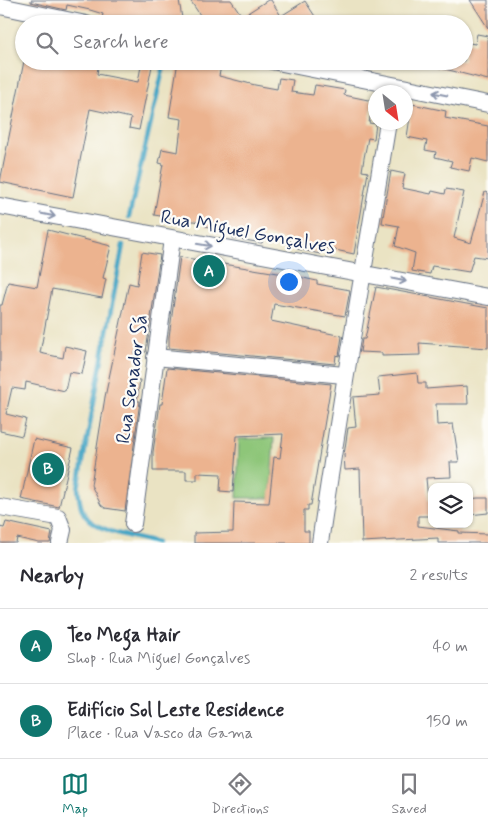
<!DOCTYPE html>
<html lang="en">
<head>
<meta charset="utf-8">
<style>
  :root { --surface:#fff; --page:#f2f2f3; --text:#2b2b33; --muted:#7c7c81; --line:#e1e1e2; --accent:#0f766e }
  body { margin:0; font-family:Mynerve,sans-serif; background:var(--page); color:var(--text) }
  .controls { position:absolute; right:15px; bottom:15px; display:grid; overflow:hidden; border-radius:10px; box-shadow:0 1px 4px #0004 }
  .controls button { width:45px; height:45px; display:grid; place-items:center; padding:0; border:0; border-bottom:1px solid var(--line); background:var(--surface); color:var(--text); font:25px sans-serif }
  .compass { position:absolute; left:368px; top:85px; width:45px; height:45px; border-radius:50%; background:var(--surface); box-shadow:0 1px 4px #0004; rotate:150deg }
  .you { position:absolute; left:288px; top:281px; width:18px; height:18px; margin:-12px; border:4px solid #fff; border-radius:50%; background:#1a73e8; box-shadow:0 0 0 8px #1a73e833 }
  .badge { display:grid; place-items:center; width:32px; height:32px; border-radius:50%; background:var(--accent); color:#fff; font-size:16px; font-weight:700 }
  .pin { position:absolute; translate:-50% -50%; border:2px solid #fff; box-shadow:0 1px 5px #0006 }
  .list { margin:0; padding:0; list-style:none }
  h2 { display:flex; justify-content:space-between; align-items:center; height:65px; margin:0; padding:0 20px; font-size:21px }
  h2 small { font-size:16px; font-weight:400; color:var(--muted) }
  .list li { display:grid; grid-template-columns:32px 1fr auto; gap:15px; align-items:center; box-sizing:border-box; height:75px; padding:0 20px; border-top:1px solid var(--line) }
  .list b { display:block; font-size:19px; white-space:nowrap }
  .list p { margin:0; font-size:16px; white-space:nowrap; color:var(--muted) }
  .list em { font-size:16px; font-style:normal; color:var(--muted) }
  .icon { flex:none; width:28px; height:28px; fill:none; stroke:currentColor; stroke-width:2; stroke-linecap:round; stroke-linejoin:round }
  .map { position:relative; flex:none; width:488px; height:543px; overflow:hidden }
  .search { position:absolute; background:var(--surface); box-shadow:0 1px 4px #0004; left:15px; right:15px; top:15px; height:55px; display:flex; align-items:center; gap:12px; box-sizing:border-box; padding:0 18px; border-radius:28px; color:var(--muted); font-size:19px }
  .sheet { height:215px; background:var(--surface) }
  nav { display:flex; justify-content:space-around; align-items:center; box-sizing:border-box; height:70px; border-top:1px solid var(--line); background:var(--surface); font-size:14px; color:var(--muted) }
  nav a { display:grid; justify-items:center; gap:2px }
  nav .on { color:var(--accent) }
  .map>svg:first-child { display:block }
</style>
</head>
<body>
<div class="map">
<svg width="488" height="543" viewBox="0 0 488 543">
  <rect width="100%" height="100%" fill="#fdfcf7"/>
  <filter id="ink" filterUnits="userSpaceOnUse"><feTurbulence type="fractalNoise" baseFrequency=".02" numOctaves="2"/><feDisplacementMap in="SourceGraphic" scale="10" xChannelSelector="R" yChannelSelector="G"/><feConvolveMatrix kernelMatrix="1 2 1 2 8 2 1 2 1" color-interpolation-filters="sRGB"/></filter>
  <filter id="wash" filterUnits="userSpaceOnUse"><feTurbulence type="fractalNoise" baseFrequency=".0096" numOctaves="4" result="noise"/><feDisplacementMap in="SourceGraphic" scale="20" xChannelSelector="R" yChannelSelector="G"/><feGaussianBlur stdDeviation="1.12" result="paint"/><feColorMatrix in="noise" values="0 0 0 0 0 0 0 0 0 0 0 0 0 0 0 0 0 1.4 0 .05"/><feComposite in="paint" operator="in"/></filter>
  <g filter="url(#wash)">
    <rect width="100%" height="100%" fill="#eae3c3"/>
    <path fill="#8ec679" stroke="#547a6c" d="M274,438L270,498H237L239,439Z"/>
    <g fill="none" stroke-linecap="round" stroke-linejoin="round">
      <g stroke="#46a6c5" stroke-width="4.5">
        <path d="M129,217L165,61"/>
        <path d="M123,245L78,488C79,497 80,511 87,518C100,532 138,538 156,543"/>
      </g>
    </g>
    <g id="blocks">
      <g fill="#ecb38f">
        <path d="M31,0H179L183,24H121L122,22L102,18L103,14L90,10L67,5L66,10L31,2Z"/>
        <path d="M190,0H231L242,16L231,24H206Z"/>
        <path d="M268,0H271L281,16L305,1L320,24H252L246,14Z"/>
        <path d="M470,0H488V28Z"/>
        <path d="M477,34L488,36V80L433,66L434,61H464V42L475,44Z"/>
        <path d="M24,61H99L97,74L138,82L142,61H153L139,130L129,128L131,118L90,109L73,197L0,182Z"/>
        <path d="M178,61H196L221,66L219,76L255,85L277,89L279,78L293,80L291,92L313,95L315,85L345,90L344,95L373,101L369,123L376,124L374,139L368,138L364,158L362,171L368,172L354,254L321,247L320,254L297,249L298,243L264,235L262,243L233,238L235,231L205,226L206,223L154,215L163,164L159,163L162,149L178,152L182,119L169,117Z"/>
        <path d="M412,104L446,111L445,118L488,126V162L472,158L469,171L450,167L452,161L435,157L436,152L425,150L427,141L407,137Z"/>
        <path d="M391,171L405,174L402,188L431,194L432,191L445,194L446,189L464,192L454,238L471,243L485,192L488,193V258L474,256L469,272L432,266L430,274L412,271L415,253L395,246L399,226L382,223Z"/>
        <path d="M48,230L111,246L103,278L106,279L102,298L52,289L40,353L63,358L65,346L87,351L82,374L69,372L65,391L26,382L25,390L12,388L6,414L26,419L22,436L0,431V305H2L8,282L37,287Z"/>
        <path d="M142,252L160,255L146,352H135V380H140L137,401H140L125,511L105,508L101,505L91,485L105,397L129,283L137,285Z"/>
        <path d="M180,257L290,275L317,281V284L350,290L345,316L274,304L271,321L342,336L339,356L336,355L335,364L169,348V337Z"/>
        <path d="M376,287L488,308V348L419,343L420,355L382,356V353L360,352L362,339H365Z"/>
        <path d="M167,368L331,384L311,505H308V510H304V531H309V543H194V533L233,532L234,502L269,503L274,457L280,458L283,434L237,436L233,492L220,491L221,474L197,473V480H186V471H153V452L160,404H162Z"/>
        <path d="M417,373L418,383H426V389L467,386L468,404H436L437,425L453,424L459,462H450L451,477L426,478L428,500H432V516H418V526L459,531V533L488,534V543H438V538L362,542L360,469L345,470L344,455L348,428L356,427L353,397L380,395L378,377Z"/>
        <path d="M34,439L73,448L59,507L21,499Z"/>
        <path d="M478,498H488V513L469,515V499Z"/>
        <path d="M6,522L52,532L50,543H39L17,538L16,543H0V527L4,528Z"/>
      </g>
    </g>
  </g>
  <g filter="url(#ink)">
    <use href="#blocks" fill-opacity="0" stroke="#636e81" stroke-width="1"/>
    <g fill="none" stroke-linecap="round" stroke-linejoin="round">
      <g stroke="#636e81" stroke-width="18">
        <g id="street">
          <path d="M0,6L86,24"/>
          <path d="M272,61L488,104"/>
          <path d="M0,206L488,297"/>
          <path d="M155,357L344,375"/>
          <path d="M0,507L58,517L63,530L60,543"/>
          <path d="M133,524L172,239"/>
          <path d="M320,543C340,402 365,263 388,122"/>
        </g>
      </g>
      <use href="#street" stroke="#fff" stroke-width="16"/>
    </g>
    <defs><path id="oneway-shaft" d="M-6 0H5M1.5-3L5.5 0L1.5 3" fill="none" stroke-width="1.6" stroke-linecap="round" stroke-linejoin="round" transform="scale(1.25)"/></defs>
    <g stroke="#8d97ae">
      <use href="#oneway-shaft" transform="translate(440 94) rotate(-169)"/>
      <use href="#oneway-shaft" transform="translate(48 215) rotate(11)"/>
      <use href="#oneway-shaft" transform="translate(204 245) rotate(10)"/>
      <use href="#oneway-shaft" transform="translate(399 280) rotate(11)"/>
    </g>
  </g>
  <g text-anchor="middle" stroke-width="4.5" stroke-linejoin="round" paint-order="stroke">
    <g font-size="20" fill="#1b2f5e" stroke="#fdfcf7">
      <text transform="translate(248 231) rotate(10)" y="7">Rua Miguel Gonçalves</text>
      <text transform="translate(131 379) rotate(-82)" y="7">Rua Senador Sá</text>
    </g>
  </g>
</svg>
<div class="controls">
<button><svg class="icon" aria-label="layers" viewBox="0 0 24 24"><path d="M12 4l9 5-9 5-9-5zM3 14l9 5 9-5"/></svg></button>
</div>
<svg class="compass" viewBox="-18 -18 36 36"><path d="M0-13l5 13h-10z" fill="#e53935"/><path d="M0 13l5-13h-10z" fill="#7c7c81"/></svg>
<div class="you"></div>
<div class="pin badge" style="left:209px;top:271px">A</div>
<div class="pin badge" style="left:48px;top:469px">B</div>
<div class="search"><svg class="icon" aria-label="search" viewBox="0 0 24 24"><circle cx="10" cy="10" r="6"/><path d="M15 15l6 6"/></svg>Search here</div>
</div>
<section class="sheet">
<h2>Nearby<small>2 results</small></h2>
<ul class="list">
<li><span class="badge">A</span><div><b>Teo Mega Hair</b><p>Shop · Rua Miguel Gonçalves</p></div><em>40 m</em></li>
<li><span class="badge">B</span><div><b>Edifício Sol Leste Residence</b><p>Place · Rua Vasco da Gama</p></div><em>150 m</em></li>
</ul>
</section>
<nav>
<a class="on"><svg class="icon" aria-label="map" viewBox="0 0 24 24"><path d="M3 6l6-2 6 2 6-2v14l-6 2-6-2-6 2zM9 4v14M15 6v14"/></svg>Map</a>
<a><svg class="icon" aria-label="directions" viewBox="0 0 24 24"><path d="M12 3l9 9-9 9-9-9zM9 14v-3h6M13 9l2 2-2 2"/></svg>Directions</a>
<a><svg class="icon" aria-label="saved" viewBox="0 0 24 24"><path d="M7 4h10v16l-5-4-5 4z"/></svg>Saved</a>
</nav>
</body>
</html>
